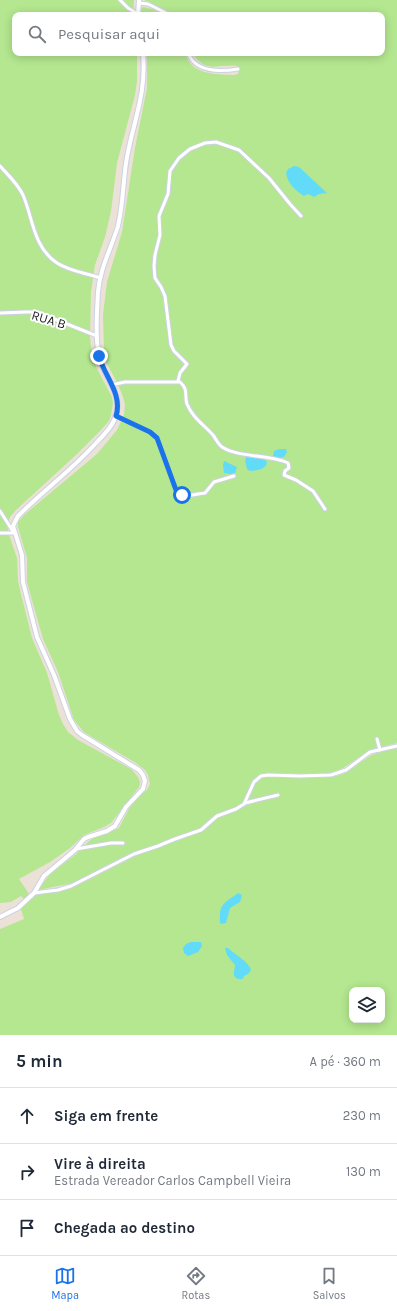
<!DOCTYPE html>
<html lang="pt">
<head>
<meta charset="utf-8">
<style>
  :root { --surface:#fff; --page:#f6f6f7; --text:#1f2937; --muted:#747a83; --line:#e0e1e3; --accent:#1a73e8 }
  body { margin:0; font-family:Karla,sans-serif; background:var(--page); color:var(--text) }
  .controls { position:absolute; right:12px; bottom:12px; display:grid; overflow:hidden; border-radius:8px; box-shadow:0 2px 10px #0003 }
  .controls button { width:36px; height:36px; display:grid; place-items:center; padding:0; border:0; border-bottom:1px solid var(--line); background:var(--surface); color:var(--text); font:20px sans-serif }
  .stop { position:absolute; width:12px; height:12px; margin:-9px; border:3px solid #1a73e8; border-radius:50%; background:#fff }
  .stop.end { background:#1a73e8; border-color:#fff; box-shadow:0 1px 4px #0008 }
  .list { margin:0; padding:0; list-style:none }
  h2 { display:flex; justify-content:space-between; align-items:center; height:52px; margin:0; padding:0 16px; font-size:17px }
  h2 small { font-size:13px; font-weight:400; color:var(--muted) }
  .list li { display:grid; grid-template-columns:26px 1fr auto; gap:12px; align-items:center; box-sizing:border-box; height:56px; padding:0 16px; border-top:1px solid var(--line) }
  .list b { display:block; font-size:15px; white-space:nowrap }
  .list p { margin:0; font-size:13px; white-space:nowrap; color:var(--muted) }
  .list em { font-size:13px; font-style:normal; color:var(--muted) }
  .icon { flex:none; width:22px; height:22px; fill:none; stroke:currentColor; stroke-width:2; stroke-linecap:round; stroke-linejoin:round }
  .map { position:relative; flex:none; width:397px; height:1035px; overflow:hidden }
  .search { position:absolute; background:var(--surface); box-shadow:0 2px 10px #0003; left:12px; right:12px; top:12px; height:44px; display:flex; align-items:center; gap:10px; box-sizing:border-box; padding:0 14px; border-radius:8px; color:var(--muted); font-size:15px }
  .sheet { height:220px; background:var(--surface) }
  nav { display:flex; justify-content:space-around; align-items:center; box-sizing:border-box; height:56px; border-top:1px solid var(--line); background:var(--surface); font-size:11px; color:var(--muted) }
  nav a { display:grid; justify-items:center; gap:2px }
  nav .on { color:var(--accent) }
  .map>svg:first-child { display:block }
</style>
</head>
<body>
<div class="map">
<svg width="397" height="1035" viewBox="0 0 397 1035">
  <rect width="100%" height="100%" fill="#ebe1d7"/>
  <g fill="#b4e78f" fill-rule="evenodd">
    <path d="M0,0H134L133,15H15V53H137V81L135,95L117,163L111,211L105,237L95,265L91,292L90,338L92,354L96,367L112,397L113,403L111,415L109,421L99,432L77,454L16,510L10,517L7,525L9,535L17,558L18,580L20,590L32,638L47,673L59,715L63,724L68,732L78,740L131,769L138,777L140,782L139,787L111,823L104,827L84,835L70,848L50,862L19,879L29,894L24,899L21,896L11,902L0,903Z"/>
    <path d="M144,0H397V743L372,749L343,768L337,771L329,773L305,774L269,773L259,776L253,781L244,803L236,808L218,814L197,831L129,854L73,883L38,890L50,874L76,854L88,842L93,838L119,828L131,805L136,799L147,790L150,784L148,775L145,770L136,763L92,737L84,732L74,720L58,672L43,639L27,582V558L18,527V522L24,515L97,454L117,430L124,415L125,404L123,397L117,382L108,366L105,359L104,348L103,315L107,282L122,232L135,148L147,88V53H185C191,75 215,74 234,75L238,74L239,71L237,66C220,63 205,75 193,53H382V15H176Z"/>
    <path d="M143,7L152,9L164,15H141V9Z"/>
    <path d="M397,748V1035H0V929L24,919L21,909L35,895L57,891L76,886L137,855L200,832L221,816L240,809L247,805L279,796L278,794L249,801C251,793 253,782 262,778C268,774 279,777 286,777C302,778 320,779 336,776C350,773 358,763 370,756C378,752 388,750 397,748ZM352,990H382V1020H352Z"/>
  </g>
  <g fill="#61dbf7">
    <path d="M294,166L299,167L327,193L319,194L314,197L308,194L304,196C295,190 288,184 286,173L288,169Z"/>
    <path d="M279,449H286L287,452L284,457L279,458L273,456L274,451Z"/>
    <path d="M247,456L264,459L267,462C266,470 257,470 250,471L247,469L245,460Z"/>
    <path d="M224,461L237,467L235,473L231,474L224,473L223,465Z"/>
    <path d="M238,893L242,895L240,902L230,908L226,923L221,924C219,921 220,919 220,915C220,902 230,900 238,893Z"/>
    <path d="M191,942H201L202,946L198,952L188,956L184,953L183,948L186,944Z"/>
    <path d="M225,948H228C234,954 249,962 251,970L248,974L244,976L243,979H238C231,976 235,971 235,965L227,955Z"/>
  </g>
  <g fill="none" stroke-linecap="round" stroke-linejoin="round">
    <g stroke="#ccd2e2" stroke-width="5">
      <g id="street">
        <path d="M120,0L128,8L138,14"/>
        <path d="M139,3L148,4L170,15"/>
        <path d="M188,53C196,73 220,72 238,69"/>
        <path d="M0,166C8,175 18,184 23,195C33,218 33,247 57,263C69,271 86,273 100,278"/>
        <path d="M0,313L26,312H37L97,336"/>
        <path d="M178,381L180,373L187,364L174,351L171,345L165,296L161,287L155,278L154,266L155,255L160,235L159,216L168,194L170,171L179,158L190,149L205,143L216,142L239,150L269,178L290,204L301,216"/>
        <path d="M111,385L125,382H180C189,390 184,395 187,404C192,417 204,425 213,435C216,439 218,444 222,447C239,458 269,454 288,463L289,468L285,471L284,475L296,480L313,491L325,509"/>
        <path d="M116,416L150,432L157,438L176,490C183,499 195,494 205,493L214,482L234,476"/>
        <path d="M0,511L14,533"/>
        <path d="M0,533H15"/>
        <path d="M377,739L380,750"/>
        <path d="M245,803L278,795"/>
        <path d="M76,849L111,843H123"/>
        <path d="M34,893L58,890L71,886L134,854L158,846L175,839L201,830L217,816L236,809L244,804L254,782L261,776L268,775L300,776L331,775L346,770L370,752L397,746"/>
      </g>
    </g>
    <g stroke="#ccd2e2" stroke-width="6">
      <g id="secondary">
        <path d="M138,15L139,0"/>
        <path d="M0,917L18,908L34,893L44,876L75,850L84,839L88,837L107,831L115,826L126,807L143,789L145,781L143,775L139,770L82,735L77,731L70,719L54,675L37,637L23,582L22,555L13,526L18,516C43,491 73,469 97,442C104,435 112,427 115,418C125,395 103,377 99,356C95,335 97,313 98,292C100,268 111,249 118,226C123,205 123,184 126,163C132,124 147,95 143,53"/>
      </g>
    </g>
    <use href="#street" stroke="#fff" stroke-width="3"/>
    <use href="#secondary" stroke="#fff" stroke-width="4"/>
  </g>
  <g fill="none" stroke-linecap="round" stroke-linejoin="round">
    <path stroke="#1a73e8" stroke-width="5" d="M99,356C104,376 123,394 116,416L150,432L157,438L176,490L182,495"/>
  </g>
  <g text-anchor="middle" stroke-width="4" stroke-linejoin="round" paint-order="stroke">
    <g font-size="13" fill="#272727" stroke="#fff">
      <text transform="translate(49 319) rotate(17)" y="5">RUA B</text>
    </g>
  </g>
</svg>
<div class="controls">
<button><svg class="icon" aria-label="layers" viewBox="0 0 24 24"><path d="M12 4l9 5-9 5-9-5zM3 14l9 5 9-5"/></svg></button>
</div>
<div class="stop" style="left:182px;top:495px"></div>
<div class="stop end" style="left:99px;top:356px"></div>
<div class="search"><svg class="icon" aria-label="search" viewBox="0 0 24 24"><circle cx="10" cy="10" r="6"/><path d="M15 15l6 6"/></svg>Pesquisar aqui</div>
</div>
<section class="sheet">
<h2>5 min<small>A pé · 360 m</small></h2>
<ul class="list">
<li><svg class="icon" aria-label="ahead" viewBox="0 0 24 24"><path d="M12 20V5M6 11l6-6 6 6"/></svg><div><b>Siga em frente</b></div><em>230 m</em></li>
<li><svg class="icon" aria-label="right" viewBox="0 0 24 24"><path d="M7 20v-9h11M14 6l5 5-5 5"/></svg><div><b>Vire à direita</b><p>Estrada Vereador Carlos Campbell Vieira</p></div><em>130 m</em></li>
<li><svg class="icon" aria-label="arrive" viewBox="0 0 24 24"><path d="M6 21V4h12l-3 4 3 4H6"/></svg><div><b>Chegada ao destino</b></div></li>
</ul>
</section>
<nav>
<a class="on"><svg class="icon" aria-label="map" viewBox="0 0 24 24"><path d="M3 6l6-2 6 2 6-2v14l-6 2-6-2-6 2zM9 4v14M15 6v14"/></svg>Mapa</a>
<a><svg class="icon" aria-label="directions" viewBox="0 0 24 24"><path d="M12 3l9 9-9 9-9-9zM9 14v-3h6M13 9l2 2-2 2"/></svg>Rotas</a>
<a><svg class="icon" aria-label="saved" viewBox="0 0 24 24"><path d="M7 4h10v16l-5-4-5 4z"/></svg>Salvos</a>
</nav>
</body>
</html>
